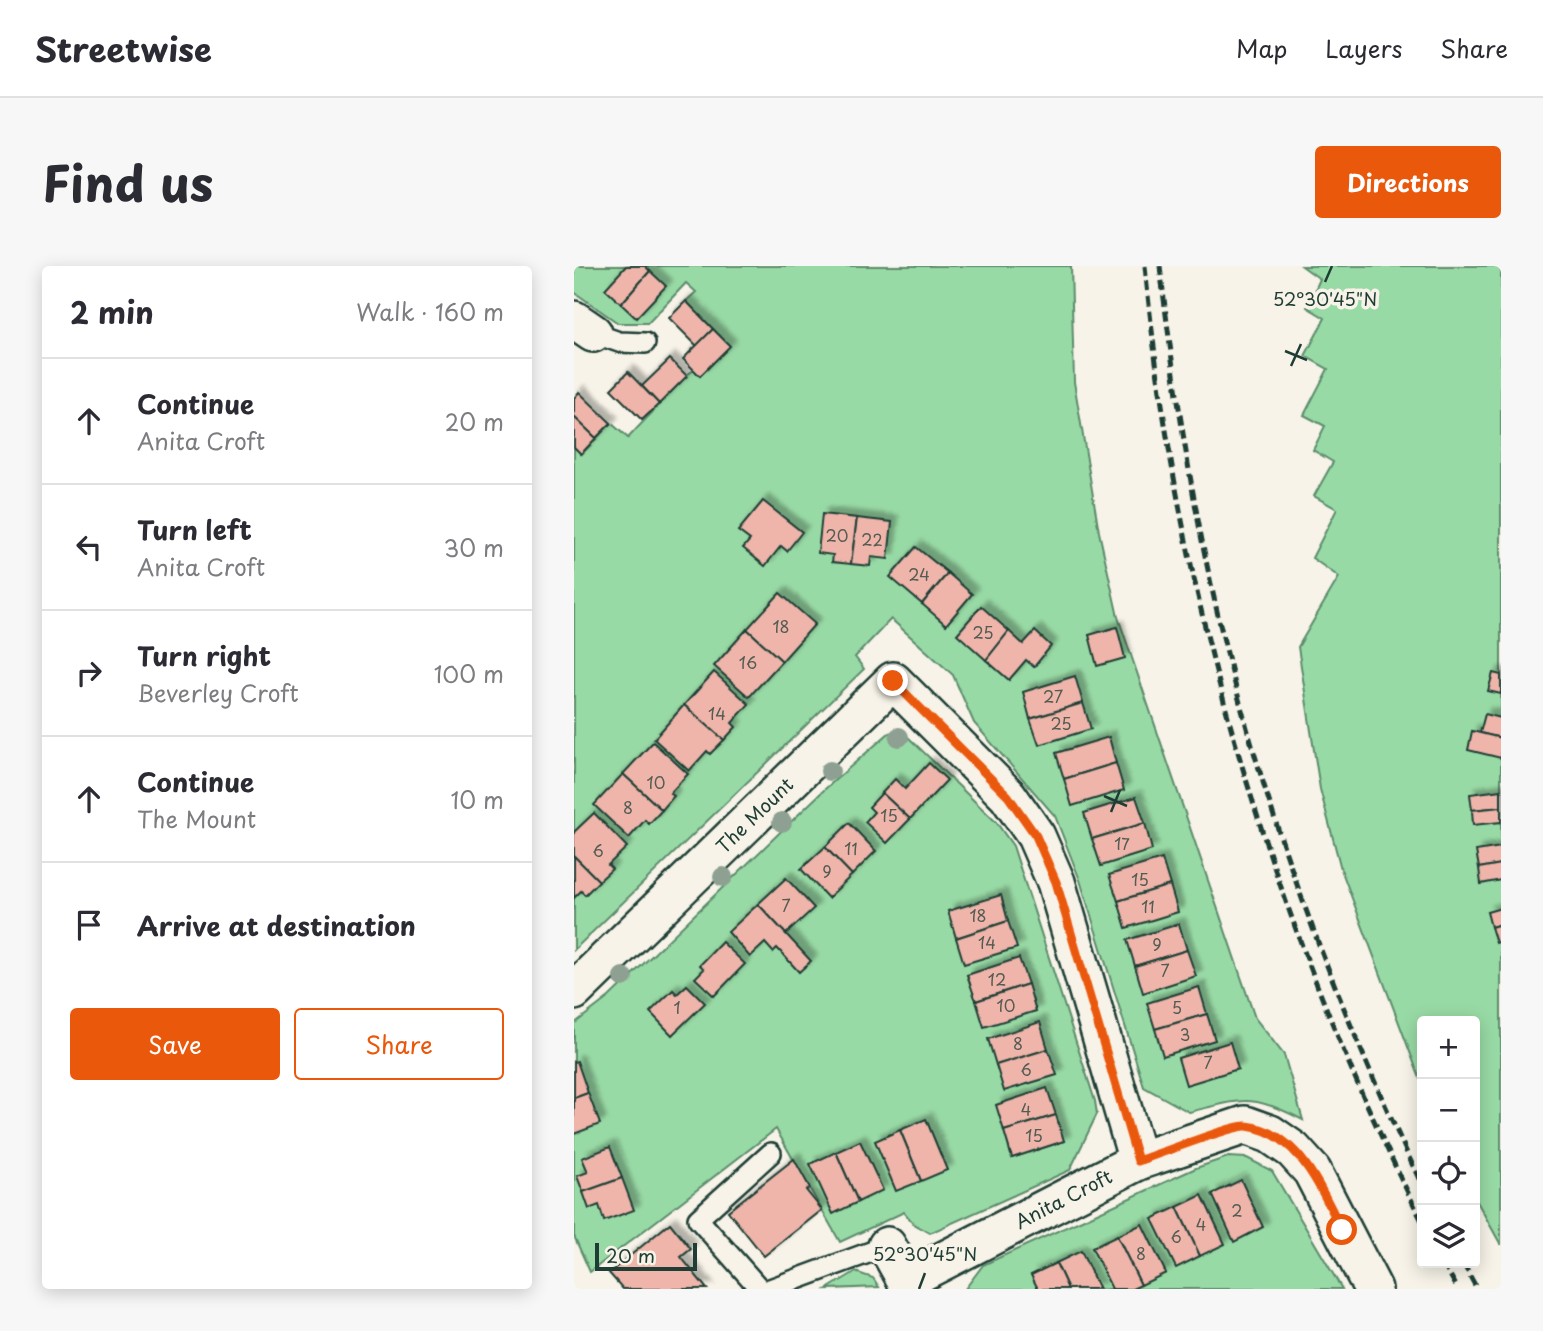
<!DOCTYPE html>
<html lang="en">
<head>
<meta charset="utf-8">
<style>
  :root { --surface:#fff; --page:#f7f7f7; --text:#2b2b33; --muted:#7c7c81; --line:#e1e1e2; --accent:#ea580c }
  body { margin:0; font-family:"Playpen Sans",sans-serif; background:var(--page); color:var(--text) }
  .controls { position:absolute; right:21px; bottom:21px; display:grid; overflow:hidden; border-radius:7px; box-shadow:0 4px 18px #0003 }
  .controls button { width:63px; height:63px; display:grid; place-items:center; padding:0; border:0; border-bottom:2px solid var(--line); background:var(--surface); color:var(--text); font:35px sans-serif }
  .scale { position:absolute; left:21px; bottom:18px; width:102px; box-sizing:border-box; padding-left:7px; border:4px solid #1f3d34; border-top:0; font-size:19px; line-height:24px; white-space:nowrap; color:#1f3d34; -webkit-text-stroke:5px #f7f3e8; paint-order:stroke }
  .stop { position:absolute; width:21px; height:21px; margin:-16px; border:5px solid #ea580c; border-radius:50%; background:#fff }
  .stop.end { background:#ea580c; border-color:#fff; box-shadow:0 2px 7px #0008 }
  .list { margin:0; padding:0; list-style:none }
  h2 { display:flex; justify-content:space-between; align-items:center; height:91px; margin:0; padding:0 28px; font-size:30px }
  h2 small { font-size:23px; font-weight:400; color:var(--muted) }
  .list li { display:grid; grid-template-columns:46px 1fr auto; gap:21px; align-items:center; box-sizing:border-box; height:126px; padding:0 28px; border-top:2px solid var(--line) }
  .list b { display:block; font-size:26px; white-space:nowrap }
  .list p { margin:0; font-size:23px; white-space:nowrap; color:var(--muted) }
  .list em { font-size:23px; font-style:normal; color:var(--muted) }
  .actions { display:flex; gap:14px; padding:21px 28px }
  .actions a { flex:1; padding:16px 0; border:2px solid var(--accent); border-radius:7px; text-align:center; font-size:24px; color:var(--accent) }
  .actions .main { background:var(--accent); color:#fff }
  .icon { flex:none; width:38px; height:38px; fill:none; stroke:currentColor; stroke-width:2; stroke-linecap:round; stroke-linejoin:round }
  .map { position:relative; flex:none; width:927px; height:1023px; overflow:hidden; border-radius:7px }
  header { display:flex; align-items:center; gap:42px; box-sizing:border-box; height:98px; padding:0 35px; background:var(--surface); border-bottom:2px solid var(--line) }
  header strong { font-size:33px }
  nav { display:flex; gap:38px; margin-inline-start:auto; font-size:24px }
  .intro { display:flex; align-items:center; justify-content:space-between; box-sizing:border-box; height:168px; padding:0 42px }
  h1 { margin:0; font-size:49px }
  .button { padding:18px 32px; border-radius:7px; background:var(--accent); color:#fff; font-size:24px; font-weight:700 }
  main { display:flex; gap:42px; padding:0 42px }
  aside { flex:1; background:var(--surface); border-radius:7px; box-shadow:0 4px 18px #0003 }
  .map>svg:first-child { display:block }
</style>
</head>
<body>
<header>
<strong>Streetwise</strong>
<nav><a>Map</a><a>Layers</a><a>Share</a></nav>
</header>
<div class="intro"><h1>Find us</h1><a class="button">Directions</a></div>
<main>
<aside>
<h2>2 min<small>Walk · 160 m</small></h2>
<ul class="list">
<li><svg class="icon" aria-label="ahead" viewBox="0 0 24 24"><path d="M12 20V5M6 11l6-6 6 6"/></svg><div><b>Continue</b><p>Anita Croft</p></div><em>20 m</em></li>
<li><svg class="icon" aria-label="left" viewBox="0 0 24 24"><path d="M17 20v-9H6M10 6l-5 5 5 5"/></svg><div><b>Turn left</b><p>Anita Croft</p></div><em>30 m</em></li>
<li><svg class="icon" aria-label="right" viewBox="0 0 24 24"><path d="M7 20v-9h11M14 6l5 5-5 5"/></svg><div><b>Turn right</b><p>Beverley Croft</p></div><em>100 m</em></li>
<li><svg class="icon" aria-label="ahead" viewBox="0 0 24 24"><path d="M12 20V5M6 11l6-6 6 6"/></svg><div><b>Continue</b><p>The Mount</p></div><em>10 m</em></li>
<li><svg class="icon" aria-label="arrive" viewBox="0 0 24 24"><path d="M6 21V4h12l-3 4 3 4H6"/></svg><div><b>Arrive at destination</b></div></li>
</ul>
<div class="actions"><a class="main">Save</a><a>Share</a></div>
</aside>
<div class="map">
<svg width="927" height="1023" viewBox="0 0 927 1023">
  <defs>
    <filter id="shadow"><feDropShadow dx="6" dy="-6" stdDeviation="2" flood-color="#0004"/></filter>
  </defs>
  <rect width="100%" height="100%" fill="#f7f3e8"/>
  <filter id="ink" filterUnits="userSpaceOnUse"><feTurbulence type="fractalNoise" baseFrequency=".0143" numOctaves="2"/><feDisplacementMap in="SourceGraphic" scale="14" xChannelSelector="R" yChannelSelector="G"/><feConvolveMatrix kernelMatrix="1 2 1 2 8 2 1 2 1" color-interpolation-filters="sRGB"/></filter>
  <g filter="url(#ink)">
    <g fill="#98daa5" stroke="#5c8c6c" stroke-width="2" fill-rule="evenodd">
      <path d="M0,0H497L500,116L525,266L544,351L681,752L710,789L729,854C677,827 669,833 615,846L570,821L506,614L481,550L400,457L379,409L317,353L281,391L290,403L0,684V181L8,188L37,157L54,172L114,108L120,104L126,110L156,80L112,35L122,26L112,17L74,57H44L0,26Z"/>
      <path d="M728,0H927V979L901,932V755H848V818L767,603L746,523L724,381L765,311L738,292L763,243L740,230L759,196L739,184L751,160L730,149L754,103L731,90L751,52L733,41L746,13Z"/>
      <path d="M323,465L333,470L422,556L439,580L521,835L523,848L496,904L356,967L340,958L330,946L266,976L202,863L16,1006L0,970V758L35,731L251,523L315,467ZM481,849L490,875L438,892L430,865Z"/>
      <path d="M654,891L673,892L698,905L768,1023H391L409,999L622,902Z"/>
      <path d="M281,1006L299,1012L305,1021L253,1023Z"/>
    </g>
    <g fill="#efb5aa" stroke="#1f3d34" stroke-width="2" filter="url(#shadow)">
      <path d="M52,0H71L76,5L47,38L31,23Z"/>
      <path d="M76,5L92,20L62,52L47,38Z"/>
      <path d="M112,35L139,63L123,80L95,52Z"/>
      <path d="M139,63L156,80L126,110L109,93Z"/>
      <path d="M96,93L113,110L85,138L68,120Z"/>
      <path d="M54,106L85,138L68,154L37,123Z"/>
      <path d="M5,126L37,157L22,172L0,151V132Z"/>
      <path d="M0,151L22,172L7,188L0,181Z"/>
      <path d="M189,235L228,266L213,285L207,280L191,300L169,282L176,274L164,265Z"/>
      <path d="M248,248L283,252L277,298L258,296L259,289L244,287Z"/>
      <path d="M283,252L318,256L314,293L297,291L296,300L277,298Z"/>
      <path d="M342,281L374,307L348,338L316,311Z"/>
      <path d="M374,307L398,328L372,359L348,338Z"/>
      <path d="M206,327L241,358L208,395L173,363Z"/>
      <path d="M407,340L435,365L412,394L383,368Z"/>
      <path d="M543,361L551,392L523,400L515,369Z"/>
      <path d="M173,363L208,395L175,431L140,400Z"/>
      <path d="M435,365L449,378L461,365L477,380L460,401L452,394L435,414L412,394Z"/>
      <path d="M140,406L175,438L158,457L162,461L150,474L110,439Z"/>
      <path d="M919,407L927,409V428L914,425Z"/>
      <path d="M501,410L509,437L456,453L449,426Z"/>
      <path d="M509,437L517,463L465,479L456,453Z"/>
      <path d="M110,439L150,474L136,488L133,485L115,505L80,473Z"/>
      <path d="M911,448L927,452V472L906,467Z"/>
      <path d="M898,465L927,472V492L894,484Z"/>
      <path d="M535,471L542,497L490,513L482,487Z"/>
      <path d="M79,476L114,508L96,527L100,530L88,544L49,508Z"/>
      <path d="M355,497L373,514L336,553L308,527L321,513L331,523Z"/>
      <path d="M542,497L550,524L498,540L490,513Z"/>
      <path d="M49,508L88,544L75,558L71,554L55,572L20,539Z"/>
      <path d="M927,524V541L898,544L896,528Z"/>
      <path d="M308,527L336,553L313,577L291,556L300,546L295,541Z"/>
      <path d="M562,531L571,557L518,573L510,547Z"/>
      <path d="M927,541V556L899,559L898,544Z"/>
      <path d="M20,547L53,581L34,599L38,603L25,615L0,590V566Z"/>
      <path d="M275,557L302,585L278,609L251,581Z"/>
      <path d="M571,557L578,584L527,600L518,573Z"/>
      <path d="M251,581L278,609L254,632L227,603Z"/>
      <path d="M927,581V598L905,602L902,585Z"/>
      <path d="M0,590L25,615L11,629L7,625L0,632Z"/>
      <path d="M588,593L596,619L544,635L535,609Z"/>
      <path d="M927,598V614L907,618L905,602Z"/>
      <path d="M212,612L240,642L212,668L184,638Z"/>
      <path d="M596,619L604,646L552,662L544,635Z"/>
      <path d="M427,629L434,655L382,672L374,645Z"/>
      <path d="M184,638L237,695L225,706L203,682L199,686L191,677L176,691L154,666Z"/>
      <path d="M927,642V658L917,661L913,646Z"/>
      <path d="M434,655L443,682L390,698L382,672Z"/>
      <path d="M605,658L613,684L561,700L553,674Z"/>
      <path d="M927,658V675L922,677L917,661Z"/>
      <path d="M148,676L171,698L140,730L121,712L130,703L126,699Z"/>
      <path d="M613,684L622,710L569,727L561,700Z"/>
      <path d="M445,692L454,718L402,735L393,709Z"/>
      <path d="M454,718L462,745L410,761L402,735Z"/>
      <path d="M113,719L131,737L98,769L76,746L99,724L103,728Z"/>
      <path d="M625,721L633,748L581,763L573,737Z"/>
      <path d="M633,748L641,774L589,790L581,763Z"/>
      <path d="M466,756L474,783L422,799L414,773Z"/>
      <path d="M656,776L664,803L612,819L604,792Z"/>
      <path d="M474,783L483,809L430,825L422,799Z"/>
      <path d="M3,795L14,827L0,832V796Z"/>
      <path d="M473,822L482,849L430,865L422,839Z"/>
      <path d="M14,827L26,858L0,868V832Z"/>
      <path d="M482,849L490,875L438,892L430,865Z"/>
      <path d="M352,853L373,904L347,915L326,864Z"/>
      <path d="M326,864L347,915L322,925L301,875Z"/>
      <path d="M286,875L309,924L284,936L262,886Z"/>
      <path d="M36,881L48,912L9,926L3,910L14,906L8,892Z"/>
      <path d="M262,886L284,936L259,948L236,898Z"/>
      <path d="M220,893L236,922L232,924L248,944L190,990L154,945Z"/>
      <path d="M48,912L60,944L30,955L25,939L15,943L9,926Z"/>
      <path d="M667,914L689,961L660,976L638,928Z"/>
      <path d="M628,929L651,978L626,990L603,941Z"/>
      <path d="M603,941L626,990L602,1002L578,953Z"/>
      <path d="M96,957L117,983L107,991L133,1023H49L35,1007Z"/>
      <path d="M568,958L592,1007L567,1019L543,970Z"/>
      <path d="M543,970L567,1019L558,1023H538L518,982Z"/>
      <path d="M507,985L525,1023H494L482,997Z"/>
      <path d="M482,997L494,1023H464L457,1009Z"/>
    </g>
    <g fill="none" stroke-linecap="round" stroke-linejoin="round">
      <g stroke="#1f3d34" stroke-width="24">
        <g id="lane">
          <path d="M19,67L45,76L71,77"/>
          <path d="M186,1023L124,953L197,887"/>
          <path d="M196,1023L313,980"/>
        </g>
      </g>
      <g stroke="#1f3d34" stroke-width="42">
        <g id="street">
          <path d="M0,54L19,67"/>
          <path id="s1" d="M0,725L319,415L434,530L462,570L482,616L564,895"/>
          <path d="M313,980L337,1023"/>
          <path id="s2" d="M332,1014L564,895L671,859L696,868L719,884L738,905L799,1023"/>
        </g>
      </g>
      <use href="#lane" stroke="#f7f3e8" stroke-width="19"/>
      <use href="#street" stroke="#f7f3e8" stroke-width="37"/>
      <g stroke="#1f3d34" stroke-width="5" stroke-dasharray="10 5" stroke-linecap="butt">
        <path d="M571,0C603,333 698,656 848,955"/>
        <path d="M586,0C601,126 620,251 650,375C696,563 765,745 848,919"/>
        <path d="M869,997L884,1023"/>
        <path d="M889,997L903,1023"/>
      </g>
    </g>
    <g fill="#8da092">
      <circle cx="325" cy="471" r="10"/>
      <circle cx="256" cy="505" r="10"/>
      <circle cx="208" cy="556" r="10"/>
      <circle cx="149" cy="611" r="10"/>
      <circle cx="49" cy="711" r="10"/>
    </g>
  </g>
  <g fill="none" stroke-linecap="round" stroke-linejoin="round" filter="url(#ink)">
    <path stroke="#ea580c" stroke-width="9" d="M319,415L434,530L462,570L482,616L564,895C582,889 661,858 673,860C725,866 747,924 768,964"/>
  </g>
  <path fill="none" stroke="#1f3d34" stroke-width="2.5" d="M751,16L758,0M711,85L733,94M717,100L727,78M530,530L553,540M537,546L546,524M345,1023L351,1007"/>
  <g text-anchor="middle" stroke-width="7" stroke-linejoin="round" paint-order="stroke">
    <g font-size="16" fill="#535b52">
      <text x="263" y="276">20</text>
      <text x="298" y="280">22</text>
      <text x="345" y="315">24</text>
      <text x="207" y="367">18</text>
      <text x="409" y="373">25</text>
      <text x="174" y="403">16</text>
      <text x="479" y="437">27</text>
      <text x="143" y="454">14</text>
      <text x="487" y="464">25</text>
      <text x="82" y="523">10</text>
      <text x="54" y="548">8</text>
      <text x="315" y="556">15</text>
      <text x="548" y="584">17</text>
      <text x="277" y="589">11</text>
      <text x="24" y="591">6</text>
      <text x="253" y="612">9</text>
      <text x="566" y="620">15</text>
      <text x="212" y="646">7</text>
      <text x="574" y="647">11</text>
      <text x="404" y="656">18</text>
      <text x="413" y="683">14</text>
      <text x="583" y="685">9</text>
      <text x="591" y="711">7</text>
      <text x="423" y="720">12</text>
      <text x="432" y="746">10</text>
      <text x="103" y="748">1</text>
      <text x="603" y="748">5</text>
      <text x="611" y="775">3</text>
      <text x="444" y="784">8</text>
      <text x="634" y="803">7</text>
      <text x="452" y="810">6</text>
      <text x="452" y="850">4</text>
      <text x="460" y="876">15</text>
      <text x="663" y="951">2</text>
      <text x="627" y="965">4</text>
      <text x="602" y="977">6</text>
      <text x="567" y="994">8</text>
    </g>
    <g font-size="19" fill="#1f3d34" stroke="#f7f3e8">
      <text dy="7" stroke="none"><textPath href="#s1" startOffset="252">The Mount</textPath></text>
      <text dy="7" stroke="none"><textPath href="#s2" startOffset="177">Anita Croft</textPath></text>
    </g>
  </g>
  <g font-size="18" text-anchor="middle" fill="#1f3d34" stroke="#f7f3e8" stroke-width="7" stroke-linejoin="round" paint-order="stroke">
    <text x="751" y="40">52°30'45"N</text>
    <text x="351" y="995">52°30'45"N</text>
  </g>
</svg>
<div class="controls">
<button>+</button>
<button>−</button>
<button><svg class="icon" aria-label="locate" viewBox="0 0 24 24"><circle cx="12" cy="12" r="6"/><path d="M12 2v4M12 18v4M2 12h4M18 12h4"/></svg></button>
<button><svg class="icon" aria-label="layers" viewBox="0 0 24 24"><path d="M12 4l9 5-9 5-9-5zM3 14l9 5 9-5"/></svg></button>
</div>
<div class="scale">20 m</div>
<div class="stop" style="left:768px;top:964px"></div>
<div class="stop end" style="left:319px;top:415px"></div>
</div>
</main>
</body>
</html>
